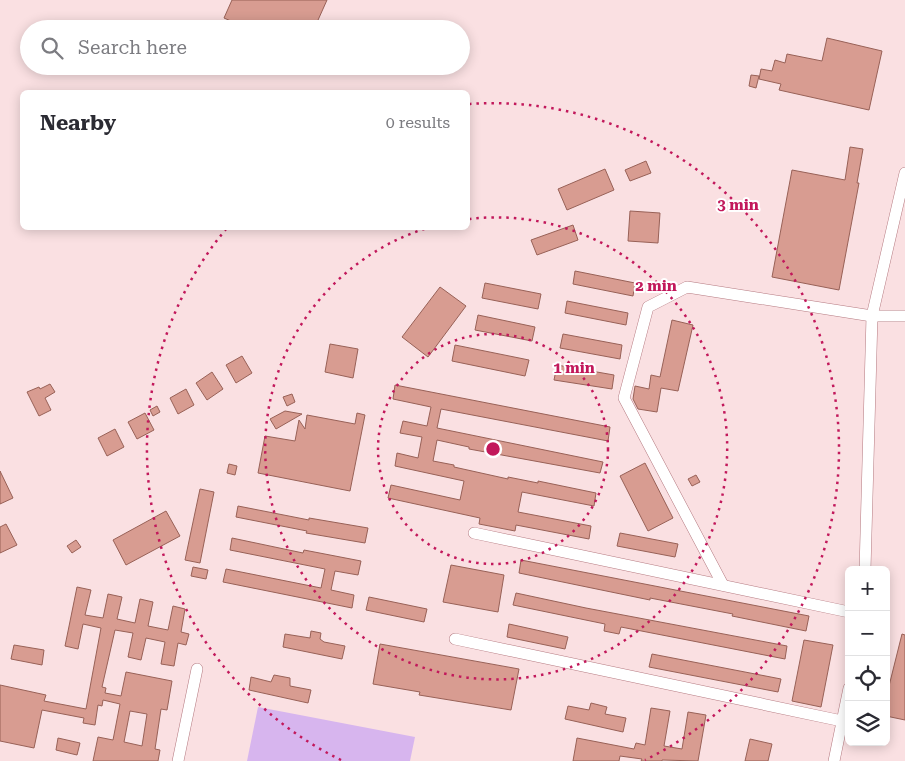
<!DOCTYPE html>
<html lang="en">
<head>
<meta charset="utf-8">
<style>
  :root { --surface:#fff; --page:#f7f7f7; --text:#2b2b33; --muted:#7c7c81; --line:#e1e1e2 }
  body { margin:0; font-family:"Roboto Serif",serif; background:var(--page); color:var(--text) }
  .controls { position:absolute; right:15px; bottom:15px; display:grid; overflow:hidden; border-radius:8px; box-shadow:0 2px 12px #0003 }
  .controls button { width:45px; height:45px; display:grid; place-items:center; padding:0; border:0; border-bottom:1px solid var(--line); background:var(--surface); color:var(--text); font:25px sans-serif }
  .list { margin:0; padding:0; list-style:none }
  h2 { display:flex; justify-content:space-between; align-items:center; height:65px; margin:0; padding:0 20px; font-size:21px }
  h2 small { font-size:16px; font-weight:400; color:var(--muted) }
  .icon { flex:none; width:28px; height:28px; fill:none; stroke:currentColor; stroke-width:2; stroke-linecap:round; stroke-linejoin:round }
  .map { position:relative; flex:none; width:905px; height:761px; overflow:hidden }
  .search { position:absolute; background:var(--surface); box-shadow:0 2px 12px #0003; left:20px; top:20px; width:450px; height:55px; display:flex; align-items:center; gap:12px; box-sizing:border-box; padding:0 18px; border-radius:28px; color:var(--muted); font-size:19px }
  .panel { position:absolute; background:var(--surface); box-shadow:0 2px 12px #0003; left:20px; top:90px; width:450px; height:140px; border-radius:8px }
  .map>svg:first-child { display:block }
</style>
</head>
<body>
<div class="map">
<svg width="905" height="761" viewBox="0 0 905 761">
  <rect width="100%" height="100%" fill="#fae0e2"/>
  <path fill="#d7b5ee" d="M258,707L415,737L410,761H247Z"/>
  <g fill="#d89c91" stroke="#986157" fill-rule="evenodd">
    <path d="M232,0H327L314,29H249L224,18Z"/>
    <path d="M827,38L882,51L869,110L779,90L781,84L759,79L761,69L772,71L775,60L785,63L787,54L822,61Z"/>
    <path d="M751,75L759,76L756,88L749,86Z"/>
    <path d="M850,147L863,149L857,183H859L839,290L772,277L792,170L845,180Z"/>
    <path d="M646,161L651,173L630,181L625,170Z"/>
    <path d="M605,169L614,190L567,210L558,189Z"/>
    <path d="M630,211L660,213L658,243L628,241Z"/>
    <path d="M573,225L578,240L537,255L531,240Z"/>
    <path d="M575,271L635,283L633,296L573,284Z"/>
    <path d="M485,283L541,294L538,309L482,298Z"/>
    <path d="M440,287L466,306L428,357L402,337Z"/>
    <path d="M567,301L628,313L626,325L565,313Z"/>
    <path d="M478,315L535,327L532,341L475,330Z"/>
    <path d="M672,320L693,325L678,391L661,388L657,412L638,409L633,399L635,386L649,389L651,375L660,377Z"/>
    <path d="M563,334L622,345L620,359L560,348Z"/>
    <path d="M330,344L358,349L353,378L325,372Z"/>
    <path d="M455,345L529,360L525,376L452,361Z"/>
    <path d="M242,356L252,373L236,383L226,365Z"/>
    <path d="M557,365L614,375L612,389L554,380Z"/>
    <path d="M212,372L223,389L207,400L196,383Z"/>
    <path d="M50,384L55,392L45,398L51,410L39,416L27,392L39,387L40,389Z"/>
    <path d="M395,385L610,427L608,441L441,409L437,428L603,462L600,473L469,449V447L437,440L433,461L454,465V467L508,479V477L538,483V481L596,493L594,506L522,492L518,512L591,526L589,539L516,525L515,531L479,524L480,518L388,498L391,485L460,500L464,481L395,466L397,453L418,458L422,437L400,433L403,421L427,426L431,407L393,399Z"/>
    <path d="M186,389L194,405L178,414L170,398Z"/>
    <path d="M292,394L295,402L287,406L283,397Z"/>
    <path d="M157,406L160,412L153,416L150,410Z"/>
    <path d="M285,411L302,414L276,429L270,419Z"/>
    <path d="M145,413L154,430L137,439L128,422Z"/>
    <path d="M357,413L365,415L350,491L258,473L265,436L295,441L299,420L305,429L307,415L355,424Z"/>
    <path d="M115,429L124,447L107,456L98,438Z"/>
    <path d="M645,463L673,518L648,531L620,476Z"/>
    <path d="M229,464L237,466L235,475L227,473Z"/>
    <path d="M0,471L13,498L0,504Z"/>
    <path d="M696,475L700,482L692,486L688,479Z"/>
    <path d="M200,489L214,492L200,563L185,560Z"/>
    <path d="M238,506L309,520V518L368,528L365,543L306,533L307,531L236,517Z"/>
    <path d="M166,511L180,536L126,565L113,540Z"/>
    <path d="M6,524L17,545L0,553V527Z"/>
    <path d="M620,533L678,544L675,557L617,546Z"/>
    <path d="M232,538L303,553L304,550L361,561L358,575L335,571L331,590L354,595L352,608L223,582L226,569L321,588L325,569L230,550Z"/>
    <path d="M76,540L81,547L72,553L67,546Z"/>
    <path d="M521,560L809,616L806,631L732,616L733,614L650,598V600L519,573Z"/>
    <path d="M451,565L504,575L498,612L443,602Z"/>
    <path d="M193,567L208,570L206,579L191,576Z"/>
    <path d="M77,587L91,590L85,615L103,618L108,594L122,597L117,619L135,623L140,599L153,602L148,626L168,630L173,606L185,609L181,632L189,634L186,645L178,643L174,666L161,664L165,642L146,638L141,660L128,657L133,633L115,630L102,687L106,688L105,693L121,696L126,672L172,681L167,710L161,709L155,749L160,750L158,761H93L98,737L113,740L120,704L103,700L102,706L98,705L95,725L83,723L84,718L42,710L34,748L0,741V685L46,695L44,701L86,709L101,628L83,624L78,649L65,646ZM130,711L147,714L142,746L124,742Z"/>
    <path d="M516,593L586,608L787,646L785,659L621,627L619,634L604,631L605,624L513,605Z"/>
    <path d="M369,597L427,609L424,622L366,610Z"/>
    <path d="M509,624L568,637L565,649L507,637Z"/>
    <path d="M311,631L321,633L320,639L324,642L345,646L342,659L283,647L285,634L310,638Z"/>
    <path d="M902,634L905,635V720L886,716V704L889,686Z"/>
    <path d="M804,640L833,645L821,707L792,701Z"/>
    <path d="M380,644L519,669L511,710L419,695L420,692L373,684Z"/>
    <path d="M14,645L44,650L42,665L11,659Z"/>
    <path d="M652,654L781,679L778,692L649,667Z"/>
    <path d="M274,675L290,678V686L311,690L308,703L249,690L251,677L271,682Z"/>
    <path d="M591,703L607,707L605,714L626,718L623,732L565,719L568,706L589,710Z"/>
    <path d="M651,708L670,711L664,746L682,749L688,712L706,715L698,761L662,760V761H641L642,759L620,756L619,761H573L577,738L634,749L636,743L645,745Z"/>
    <path d="M58,738L80,743L77,755L56,750Z"/>
    <path d="M750,739L772,744L768,761H745Z"/>
  </g>
  <g fill="none" stroke-linecap="round" stroke-linejoin="round">
    <g stroke="#b57a81" stroke-width="12">
      <g id="minor">
        <path d="M474,533L849,612"/>
        <path d="M865,570L872,316L905,173"/>
        <path d="M723,585L624,398L648,307L687,287L872,316H905"/>
        <path d="M455,639L842,721"/>
        <path d="M178,761L197,669"/>
        <path d="M834,761L849,688"/>
      </g>
    </g>
    <use href="#minor" stroke="#fff" stroke-width="11"/>
  </g>
  <g fill="none" stroke="#c2185b" stroke-width="2.5" stroke-dasharray="2.5 5">
    <circle cx="493" cy="449" r="115"/>
    <path d="M469 219A231 231 0 1 1 427 228"/>
    <path d="M341 760A346 346 0 0 1 226 229M469 104A346 346 0 0 1 645 760"/>
  </g>
  <circle cx="493" cy="449" r="8" fill="#c2185b" stroke="#fff" stroke-width="2.5"/>
  <g font-size="15" text-anchor="middle" font-weight="bold" fill="#c2185b" stroke="#fff" stroke-width="4" stroke-linejoin="round" paint-order="stroke">
    <text x="738" y="210">3 min</text>
    <text x="656" y="291">2 min</text>
    <text x="574" y="373">1 min</text>
  </g>
</svg>
<div class="controls">
<button>+</button>
<button>−</button>
<button><svg class="icon" aria-label="locate" viewBox="0 0 24 24"><circle cx="12" cy="12" r="6"/><path d="M12 2v4M12 18v4M2 12h4M18 12h4"/></svg></button>
<button><svg class="icon" aria-label="layers" viewBox="0 0 24 24"><path d="M12 4l9 5-9 5-9-5zM3 14l9 5 9-5"/></svg></button>
</div>
<div class="search"><svg class="icon" aria-label="search" viewBox="0 0 24 24"><circle cx="10" cy="10" r="6"/><path d="M15 15l6 6"/></svg>Search here</div>
<section class="panel">
<h2>Nearby<small>0 results</small></h2>
<ul class="list">
</ul>
</section>
</div>
</body>
</html>
